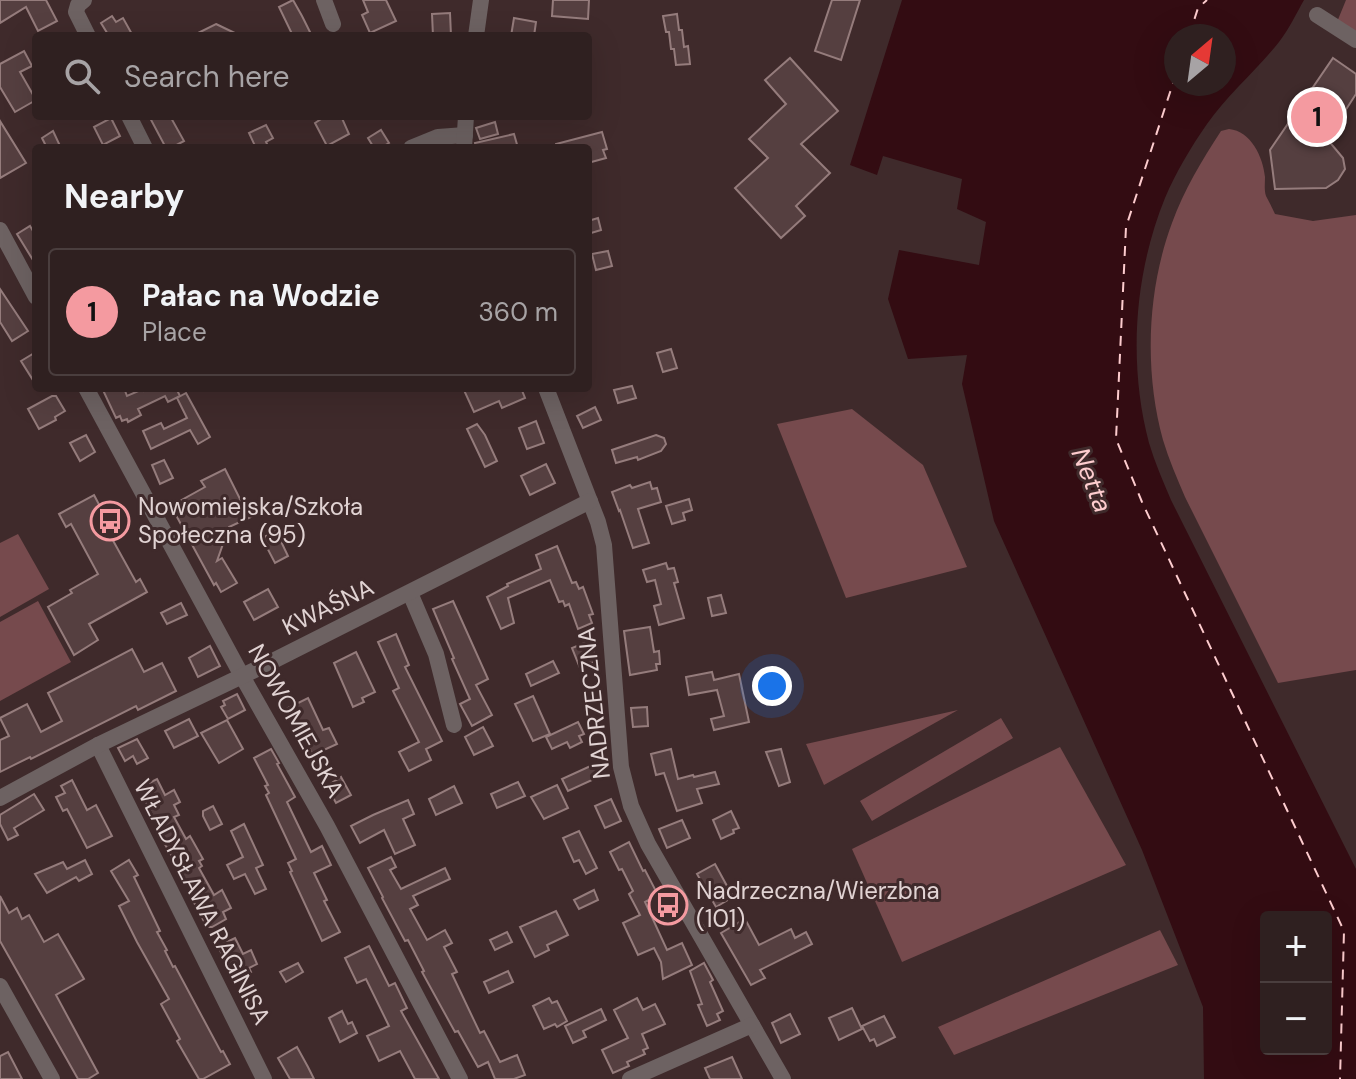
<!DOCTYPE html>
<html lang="en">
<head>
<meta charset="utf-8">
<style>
  :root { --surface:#2f2020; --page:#372829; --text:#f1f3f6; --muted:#a7a3a5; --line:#4a3e3e; --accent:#f49aa0 }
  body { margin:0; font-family:"DM Sans",sans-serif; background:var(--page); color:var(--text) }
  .controls { position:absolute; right:24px; bottom:24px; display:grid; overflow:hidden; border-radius:8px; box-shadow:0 8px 32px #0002 }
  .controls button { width:72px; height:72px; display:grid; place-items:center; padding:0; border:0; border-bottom:2px solid var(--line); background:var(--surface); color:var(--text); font:40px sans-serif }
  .compass { position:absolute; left:1164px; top:24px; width:72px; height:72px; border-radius:50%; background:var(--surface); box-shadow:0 8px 32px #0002; rotate:29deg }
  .you { position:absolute; left:772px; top:686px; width:28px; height:28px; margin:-20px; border:6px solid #fff; border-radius:50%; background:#1a73e8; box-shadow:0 0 0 12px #1a73e833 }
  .badge { display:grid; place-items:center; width:52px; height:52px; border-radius:50%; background:var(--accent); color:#111; font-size:26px; font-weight:700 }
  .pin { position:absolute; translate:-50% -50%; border:4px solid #fff; box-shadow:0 2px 8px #0006 }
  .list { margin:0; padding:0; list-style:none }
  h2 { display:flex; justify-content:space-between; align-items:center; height:104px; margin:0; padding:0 32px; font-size:34px }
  h2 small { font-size:26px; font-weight:400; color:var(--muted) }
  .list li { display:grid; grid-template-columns:52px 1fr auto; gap:24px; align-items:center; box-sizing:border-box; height:128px; margin:0 16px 16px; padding:0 16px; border:2px solid var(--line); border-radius:8px }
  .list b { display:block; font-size:30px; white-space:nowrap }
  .list p { margin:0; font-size:26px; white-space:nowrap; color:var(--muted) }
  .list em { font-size:26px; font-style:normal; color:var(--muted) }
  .icon { flex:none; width:44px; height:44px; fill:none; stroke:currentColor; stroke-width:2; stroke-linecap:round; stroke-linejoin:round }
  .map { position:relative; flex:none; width:1356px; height:1079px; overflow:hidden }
  .search { position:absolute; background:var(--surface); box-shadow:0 8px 32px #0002; left:32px; top:32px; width:560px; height:88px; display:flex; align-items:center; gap:20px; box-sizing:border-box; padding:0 28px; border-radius:8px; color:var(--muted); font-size:30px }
  .panel { position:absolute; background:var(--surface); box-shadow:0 8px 32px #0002; left:32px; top:144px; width:560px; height:248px; border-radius:8px }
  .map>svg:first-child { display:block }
</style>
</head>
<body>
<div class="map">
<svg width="1356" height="1079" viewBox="0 0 1356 1079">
  <rect width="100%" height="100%" fill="#3f2a2b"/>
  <g fill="#764a4d">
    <path d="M1346,0H1356V34L1337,22Z"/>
    <path d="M1229,129C1251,131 1263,157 1265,177C1265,183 1264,190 1266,196C1269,202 1272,207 1275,214L1313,221L1356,215V670L1278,683L1185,497C1177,478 1169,460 1163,440C1144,371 1147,290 1172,223C1184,190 1202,160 1221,131Z"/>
    <path d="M852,409L923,465L967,567L846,598L777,424Z"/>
    <path d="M18,534L49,589L0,617V543Z"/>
    <path d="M38,601L71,662L0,701V622Z"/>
    <path d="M958,710L824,785L806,744Z"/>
    <path d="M1001,718L1013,738L872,821L860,801Z"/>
    <path d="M1060,747L1126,865L902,962L852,849Z"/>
    <path d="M1160,930L1178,965L954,1055L938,1027Z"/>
  </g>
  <path fill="#330c12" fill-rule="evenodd" d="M902,0H1304C1296,14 1289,29 1279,42C1256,71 1228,94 1207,124C1191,147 1176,172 1165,198C1134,274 1128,364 1149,443C1155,463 1163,481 1171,500L1356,869V1079H1204L1203,1007L1142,850L994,521L962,384L967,355L908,359L888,299L899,250L979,265L986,222L957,209L962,179L883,156L877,175L850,165ZM1176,36H1224V84H1176ZM1266,917H1326V1049H1266Z"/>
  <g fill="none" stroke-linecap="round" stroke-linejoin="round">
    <g stroke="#fdccce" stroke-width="2" stroke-dasharray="10 8" stroke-linecap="butt">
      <path d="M1189,36L1198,8L1207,0"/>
      <path d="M1176,74L1126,227L1116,439L1142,502L1344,931L1340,1079"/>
    </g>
  </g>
  <g fill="#553f40" stroke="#957c7c" stroke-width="2">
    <path d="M0,0H46L57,21L38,31L26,7L0,23Z"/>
    <path d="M293,0L302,16L312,36H293L279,7Z"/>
    <path d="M363,0H386L396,21L370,33L362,15L368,12Z"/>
    <path d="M553,0H589L588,19L552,16Z"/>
    <path d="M832,0H860L841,60L815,51Z"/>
    <path d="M450,13L451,36H433L432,14Z"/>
    <path d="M677,14L679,30H682L684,47L688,46L690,64L676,65L674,49H671L669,32H666L663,16Z"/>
    <path d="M112,16L116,22L123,18L133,36H109L101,23Z"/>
    <path d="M514,18L536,22L534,36H511Z"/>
    <path d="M216,24L241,36H192Z"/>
    <path d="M24,51L32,66L20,72L36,100L15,112L0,87V64Z"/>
    <path d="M790,58L838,111L801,144L830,173L796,206L805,216L781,238L735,188L768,158L749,139L786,104L765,80Z"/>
    <path d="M1333,58L1356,74V94L1327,139L1343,158L1345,169L1338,180L1326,188L1275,189L1270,150Z"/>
    <path d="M149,116H170L184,141L171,148H166Z"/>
    <path d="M322,116H341L349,134L327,146L315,123L321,119Z"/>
    <path d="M111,118L120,136L103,145L94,127Z"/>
    <path d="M0,121L26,163L0,178Z"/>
    <path d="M495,122L498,134L480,139L476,128Z"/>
    <path d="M266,125L273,138L266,142L269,148H256L249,133Z"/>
    <path d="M381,130L389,143L380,148H374L368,138Z"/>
    <path d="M53,131L61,148H47L42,138Z"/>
    <path d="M602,132L607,149L603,150L606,158L588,163V148H556V144Z"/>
    <path d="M514,134L518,148H476L475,143Z"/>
    <path d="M598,218L601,230L588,234V221Z"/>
    <path d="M30,226L36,236V265L17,234Z"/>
    <path d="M608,251L612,266L596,270L592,254Z"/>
    <path d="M0,289L28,331L12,341L0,322Z"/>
    <path d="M671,349L677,368L663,372L657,353Z"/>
    <path d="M36,352V385L21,361Z"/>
    <path d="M632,386L636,398L618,403L614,390Z"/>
    <path d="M102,388H124L127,396L143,389L144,391L151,388H182L177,390L180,396L168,402L165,396L138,409L141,415L128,422L127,419L122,421L120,416L116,418Z"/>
    <path d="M463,388H521L525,398L502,408L499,401L474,412Z"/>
    <path d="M186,393L210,437L198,444L190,430L151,449L143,431L161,423L164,429L187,418L177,398Z"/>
    <path d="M52,396H56L65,411L55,417L56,420L39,429L28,409Z"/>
    <path d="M595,407L601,420L583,428L577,416Z"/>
    <path d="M536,421L544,443L527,449L519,428Z"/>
    <path d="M477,424L485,435L497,461L485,467L467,429Z"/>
    <path d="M86,435L95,452L80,461L70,443Z"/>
    <path d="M656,435L664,438L666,444L661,451L638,460L637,457L616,463L612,450Z"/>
    <path d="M164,460L173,478L160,484L152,465Z"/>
    <path d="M546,464L555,483L530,495L521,476Z"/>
    <path d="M225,469L244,507L250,504L255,515L229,527L217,561L222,558L237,583L221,592L216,583L214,585L171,506L205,487L201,481Z"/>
    <path d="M650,482L652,489L657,488L661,502L638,509L649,543L633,548L620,510L619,511L612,492L630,485L632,488Z"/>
    <path d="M94,495L104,514L100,517L136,582L140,579L147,592L89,624L98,640L74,655L48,607L72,593L70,590L98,574L71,524L66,527L59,514Z"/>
    <path d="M689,499L692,510L683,513L685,520L672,524L666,506Z"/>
    <path d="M276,531L288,556L275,563L262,538Z"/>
    <path d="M557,546L572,583L576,582L579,589L583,587L593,614L589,615L592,623L578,629L569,604L565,606L563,601L559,602L550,580L508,598L514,623L501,629L487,597L508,586L507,584L541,569L536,555Z"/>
    <path d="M666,563L668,569L674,568L678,582L674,583L684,618L659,625L654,606L661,604L655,580L647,582L643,570Z"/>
    <path d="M268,589L278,607L254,620L244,602Z"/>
    <path d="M721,595L726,613L712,616L708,598Z"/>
    <path d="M453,601L488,679L476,685L492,715L472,726L460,704L470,699L452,659L454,658L433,609Z"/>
    <path d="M181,603L187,615L167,624L161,613Z"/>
    <path d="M650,627L654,652L659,651L660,664H656L657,670L630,675L624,631Z"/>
    <path d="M396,634L409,665L405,667L442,741L426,749L431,760L409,771L399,752L419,742L393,691L399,688L378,642Z"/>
    <path d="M589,641L597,661L580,668L572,648Z"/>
    <path d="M210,646L220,666L198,677L189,658Z"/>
    <path d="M132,649L144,672L162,663L176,691L138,710L136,706L31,759L30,757L0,772V740L9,736L0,718L27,704L41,732L62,721L48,693Z"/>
    <path d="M356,652L375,692L362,698L364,702L353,707L334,663Z"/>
    <path d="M553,661L559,673L531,686L526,674Z"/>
    <path d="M712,672L714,680L739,674L749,722L714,730L711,719L724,716L717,690L689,695L686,677Z"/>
    <path d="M237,694L245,710L228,719L221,707L225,705L223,701Z"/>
    <path d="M533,696L550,734L533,741L515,704Z"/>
    <path d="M308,698L323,730L329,728L337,744L313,755L288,708Z"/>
    <path d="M647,707L648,726L633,727L631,708Z"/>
    <path d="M189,719L198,736L174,748L165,731Z"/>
    <path d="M227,720L243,749L219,763L201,733Z"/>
    <path d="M578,722L584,734L579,736L582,742L570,748L567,742L552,749L546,737Z"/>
    <path d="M483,727L493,746L474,755L465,737Z"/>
    <path d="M137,739L148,758L137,764L133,756L125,761L118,748Z"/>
    <path d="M271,749L279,763L277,764L295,797L287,802L311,852L322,846L331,865L314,873L327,900L324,901L340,932L322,941L290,872L292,871L288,863L296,859L266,795L269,793L265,786L268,785L254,758Z"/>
    <path d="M671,749L678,779L693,775L694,777L715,772L719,784L697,789L702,803L677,811L664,773L656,775L651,754Z"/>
    <path d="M781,749L790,782L779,786L766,752Z"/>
    <path d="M597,763L603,775L568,791L562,779Z"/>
    <path d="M341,777L351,795L336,803L327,786Z"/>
    <path d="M157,779L165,795L174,790L180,802L174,805L179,815L174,817L186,839L190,836L203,859L199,861L202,866L199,868L214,895L222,890L231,908L223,912L226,919L212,927H207L190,895L193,893L163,841L165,840L139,788Z"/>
    <path d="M72,780L87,810L96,805L112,836L87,848L67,809L63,811L56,797L65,793L61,786Z"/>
    <path d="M518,782L525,796L497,808L491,794Z"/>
    <path d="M557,785L568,808L544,819L531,797Z"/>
    <path d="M454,786L462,803L436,815L429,799Z"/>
    <path d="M34,794L44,810L14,828L18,835L8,840L0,824V815Z"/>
    <path d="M611,799L621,821L605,828L595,806Z"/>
    <path d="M408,800L414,814L403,819L415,845L395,854L384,830L360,843L351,826L373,815Z"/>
    <path d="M213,806L222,824L210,830L203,816V811Z"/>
    <path d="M731,811L739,828L733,830L734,833L721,839L713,820Z"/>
    <path d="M682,820L690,838L667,848L659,829Z"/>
    <path d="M244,824L263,865L256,868L266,889L255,894L245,874L234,879L227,865L243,857L231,831Z"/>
    <path d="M579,831L597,868L586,874L579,860L574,862L563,838Z"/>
    <path d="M629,842L643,871L645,870L658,895L645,902L667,950L682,943L692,965L663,979L661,962L654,948L638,955L623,923L640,915L629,894L633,891L622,869L619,870L610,852Z"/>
    <path d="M391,857L396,867L390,870L401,889L445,868L450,879L413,896L418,905L410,909L427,940L445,930L452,943L444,947L457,972L452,974L480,1033L484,1031L500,1062L517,1055L525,1075L514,1079H495L488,1062L478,1067L458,1031L455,1032L422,972L424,971L408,940L405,941L382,898L383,897L368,868Z"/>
    <path d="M85,860L92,874L79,881L76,877L47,893L35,874L63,862L67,869Z"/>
    <path d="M129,860L138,875L134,877L160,931L157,932L167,950L165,951L173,967L175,966L221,1052L223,1051L230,1064L203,1079H199L177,1041L180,1039L161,1004L169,999L137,942L119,906L129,901L111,871Z"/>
    <path d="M715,864L733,897L716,907L697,874Z"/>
    <path d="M594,890L598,900L579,909L574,900Z"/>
    <path d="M0,896L9,913L17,908L22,919L29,915L44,942L58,934L84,979L56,995L98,1073L88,1079H78L0,941Z"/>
    <path d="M556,911L568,935L547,945L549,950L535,957L520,927Z"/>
    <path d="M745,919L759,945L791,929L795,938L806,932L812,944L760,970L765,978L751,985L721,933Z"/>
    <path d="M507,932L512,942L495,950L490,940Z"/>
    <path d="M235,938L243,954L251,950L257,964L249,968L251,972L234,980L218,946Z"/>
    <path d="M369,946L389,986L395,983L407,1008L401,1011L439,1079H415L400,1051L379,1061L367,1036L389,1026L366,979L357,983L345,958Z"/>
    <path d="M298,963L303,972L286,982L280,972Z"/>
    <path d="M704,963L713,980L710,982L723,1011L717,1014L720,1020L707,1026L698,1005L702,1004L690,971Z"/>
    <path d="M508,971L513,982L489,993L484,982Z"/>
    <path d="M549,998L552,1003L557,1001L567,1021L557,1027L555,1024L544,1029L533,1006Z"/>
    <path d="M637,998L643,1010L655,1004L665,1024L642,1034L648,1048L643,1050L645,1054L627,1062L629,1066L613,1073L602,1050L628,1038L614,1010Z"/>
    <path d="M852,1008L862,1029L839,1040L829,1018Z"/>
    <path d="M601,1009L606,1020L583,1031L586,1037L573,1043L565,1026Z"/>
    <path d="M342,1011L348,1024L352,1022L357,1033L340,1042L329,1018Z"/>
    <path d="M790,1014L800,1034L781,1043L772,1023Z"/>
    <path d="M884,1016L895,1037L877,1046L874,1039L870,1041L862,1026Z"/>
    <path d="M297,1047L308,1067L314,1079H290L278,1058Z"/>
    <path d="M8,1052L22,1079H0V1056Z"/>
    <path d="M732,1057L742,1079H710L705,1068Z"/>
  </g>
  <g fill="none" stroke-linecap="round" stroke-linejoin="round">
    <g stroke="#6d6262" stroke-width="16">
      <path d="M84,0L78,5L76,12L88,36"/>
      <path d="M324,0L333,24"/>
      <path d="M1317,15L1356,40"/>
      <path d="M476,36L481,0"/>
      <path d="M129,116L145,148"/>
      <path d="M411,148L438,137L465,135"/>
      <path d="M464,148L466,116"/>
      <path d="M0,230L36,297"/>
      <path d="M86,388L242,676L327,826L460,1079"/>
      <path d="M546,388L598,522L604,545L621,767L631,806L648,844L783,1079"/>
      <path d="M410,593L436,654L454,725"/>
      <path d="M98,745L264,1079"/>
      <path d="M0,798L98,745L261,667L590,501"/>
      <path d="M0,986L52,1079"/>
      <path d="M630,1079L752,1025"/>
    </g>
  </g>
  <defs>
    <g id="bus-ring" transform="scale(2)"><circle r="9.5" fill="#3f2a2b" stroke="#f49aa0" stroke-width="1.5"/><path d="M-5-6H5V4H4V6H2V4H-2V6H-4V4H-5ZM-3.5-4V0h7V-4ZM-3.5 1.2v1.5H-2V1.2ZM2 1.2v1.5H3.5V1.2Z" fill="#f49aa0"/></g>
  </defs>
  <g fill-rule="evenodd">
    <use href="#bus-ring" x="110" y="521"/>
    <use href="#bus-ring" x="668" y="905"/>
  </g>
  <g text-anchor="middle" stroke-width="6" stroke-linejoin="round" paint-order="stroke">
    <g font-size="24" fill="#e1d3d3" stroke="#3f2a2b" text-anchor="start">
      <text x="138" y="515">Nowomiejska/Szkoła<tspan x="138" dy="28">Społeczna (95)</tspan></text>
      <text x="696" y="899">Nadrzeczna/Wierzbna<tspan x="696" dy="28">(101)</tspan></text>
    </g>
    <g font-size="24" fill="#e1d3d3" stroke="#3f2a2b">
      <text transform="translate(328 607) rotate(-26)" y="8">KWAŚNA</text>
      <text transform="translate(594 703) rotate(-96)" y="8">NADRZECZNA</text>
      <text transform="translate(296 721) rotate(61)" y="8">NOWOMIEJSKA</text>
      <text transform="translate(202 902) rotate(63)" y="8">WŁADYSŁAWA RAGINISA</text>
    </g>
    <g font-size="26" font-style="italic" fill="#fdccce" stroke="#3f2a2b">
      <text transform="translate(1092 480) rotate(68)" y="9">Netta</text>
    </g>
  </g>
</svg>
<div class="controls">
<button>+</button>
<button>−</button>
</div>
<svg class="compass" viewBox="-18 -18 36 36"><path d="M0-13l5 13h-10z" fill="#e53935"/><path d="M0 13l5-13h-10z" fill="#a7a3a5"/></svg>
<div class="you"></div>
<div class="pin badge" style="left:1317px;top:117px">1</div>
<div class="search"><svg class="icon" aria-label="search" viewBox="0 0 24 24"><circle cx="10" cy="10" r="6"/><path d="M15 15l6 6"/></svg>Search here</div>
<section class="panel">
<h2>Nearby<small></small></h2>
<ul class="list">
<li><span class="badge">1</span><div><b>Pałac na Wodzie</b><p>Place</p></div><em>360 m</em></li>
</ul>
</section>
</div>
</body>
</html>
